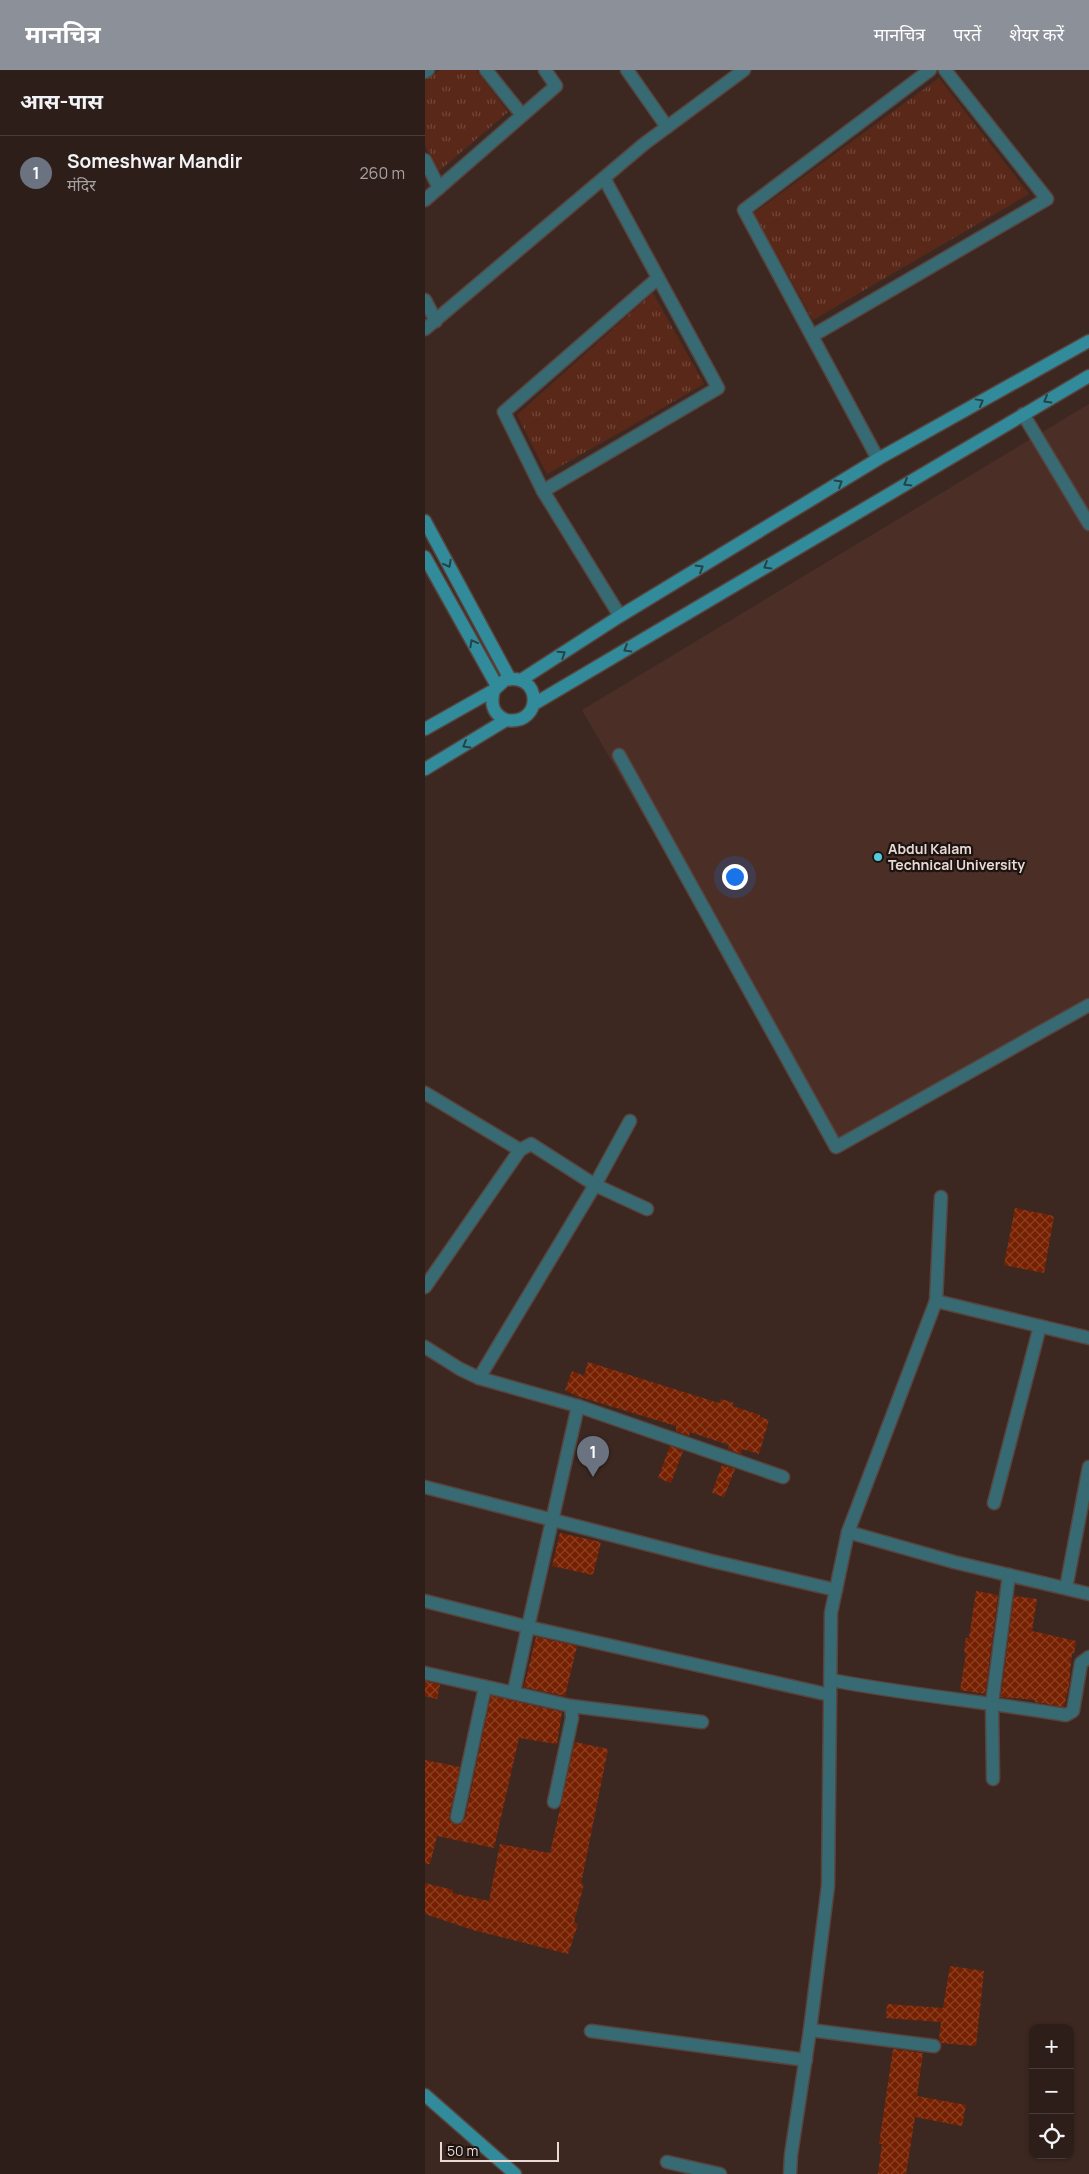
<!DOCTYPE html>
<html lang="hi">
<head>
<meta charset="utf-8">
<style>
  :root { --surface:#2e1e19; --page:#362722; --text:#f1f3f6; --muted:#a7a2a2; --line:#493c38; --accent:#8c9099 }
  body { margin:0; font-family:Manrope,"Noto Sans Devanagari",sans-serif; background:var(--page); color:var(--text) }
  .controls { position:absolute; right:15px; bottom:15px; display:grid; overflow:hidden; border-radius:10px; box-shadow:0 1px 4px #0004 }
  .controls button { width:45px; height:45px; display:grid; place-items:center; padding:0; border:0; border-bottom:1px solid var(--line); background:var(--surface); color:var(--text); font:25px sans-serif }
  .scale { position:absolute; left:15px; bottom:12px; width:119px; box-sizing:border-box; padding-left:5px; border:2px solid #e8d9d4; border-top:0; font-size:14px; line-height:18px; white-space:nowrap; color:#e8d9d4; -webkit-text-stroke:4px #1d1310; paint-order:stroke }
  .you { position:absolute; left:309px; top:806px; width:18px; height:18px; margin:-12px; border:4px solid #fff; border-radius:50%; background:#1a73e8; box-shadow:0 0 0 8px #1a73e833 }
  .badge { display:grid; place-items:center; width:32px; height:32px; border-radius:50%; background:var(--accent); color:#fff; font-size:16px; font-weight:700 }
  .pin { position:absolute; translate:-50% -41px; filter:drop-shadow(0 1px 2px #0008) }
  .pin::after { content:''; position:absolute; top:26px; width:18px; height:15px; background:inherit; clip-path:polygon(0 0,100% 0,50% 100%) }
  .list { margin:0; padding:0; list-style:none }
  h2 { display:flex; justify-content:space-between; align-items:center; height:65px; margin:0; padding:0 20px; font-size:21px }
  h2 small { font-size:16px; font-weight:400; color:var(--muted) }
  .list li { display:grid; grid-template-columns:32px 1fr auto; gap:15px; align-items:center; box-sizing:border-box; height:75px; padding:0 20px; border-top:1px solid var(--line) }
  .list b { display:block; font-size:19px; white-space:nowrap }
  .list p { margin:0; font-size:16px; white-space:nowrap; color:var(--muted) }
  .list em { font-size:16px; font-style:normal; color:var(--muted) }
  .icon { flex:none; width:28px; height:28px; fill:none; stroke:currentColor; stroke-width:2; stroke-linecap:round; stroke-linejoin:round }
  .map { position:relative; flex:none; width:664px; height:2104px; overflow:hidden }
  header { display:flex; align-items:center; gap:30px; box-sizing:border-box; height:70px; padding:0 25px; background:var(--accent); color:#fff }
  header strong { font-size:24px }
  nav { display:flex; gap:28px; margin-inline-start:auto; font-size:18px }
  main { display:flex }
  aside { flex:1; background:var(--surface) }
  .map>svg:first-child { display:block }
</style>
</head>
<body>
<header>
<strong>मानचित्र</strong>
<nav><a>मानचित्र</a><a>परतें</a><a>शेयर करें</a></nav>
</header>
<main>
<aside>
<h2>आस-पास<small></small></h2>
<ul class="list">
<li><span class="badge" style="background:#6b7280">1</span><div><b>Someshwar Mandir</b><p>मंदिर</p></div><em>260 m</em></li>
</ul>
</aside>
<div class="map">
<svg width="664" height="2104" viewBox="0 0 664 2104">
  <defs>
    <pattern id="park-tufts" width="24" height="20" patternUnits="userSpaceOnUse" patternTransform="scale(1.25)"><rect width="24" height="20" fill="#5a2818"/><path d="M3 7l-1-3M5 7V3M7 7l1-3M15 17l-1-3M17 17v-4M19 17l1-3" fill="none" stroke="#724739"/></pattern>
    <pattern id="building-cross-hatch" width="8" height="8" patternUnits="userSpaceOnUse" patternTransform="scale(1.25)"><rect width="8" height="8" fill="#762000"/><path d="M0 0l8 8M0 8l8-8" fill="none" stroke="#8a4024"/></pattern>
  </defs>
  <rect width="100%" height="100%" fill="#3d2821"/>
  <path fill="#4b2f27" d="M664,334V935L411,1077L157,640Z"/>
  <g fill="url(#park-tufts)">
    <path d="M15,0H51L83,42L14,101L0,75V11Z"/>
    <path d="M514,8L604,124L388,250L329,143Z"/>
    <path d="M228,223L279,314L122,404L92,345Z"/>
  </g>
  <g fill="url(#building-cross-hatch)">
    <path d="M590,1138L629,1146L619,1203L579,1195Z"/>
    <path d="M163,1292L294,1333L296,1329L309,1333L308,1336L335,1345V1347L344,1350L334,1384L317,1379L316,1384L303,1379L304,1375L265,1362L264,1366L251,1361V1356L152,1326L140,1320L147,1301L159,1306Z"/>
    <path d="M245,1376L258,1381L246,1413L233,1408Z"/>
    <path d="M297,1395L310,1399L299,1427L287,1423Z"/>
    <path d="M135,1463L176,1472L168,1505L127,1496Z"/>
    <path d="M551,1521L573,1525L560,1624L535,1620L541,1583H539L541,1568H544Z"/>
    <path d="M589,1526L612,1529L607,1561L651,1571L649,1584L647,1583L644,1615L639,1637L610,1632V1630L576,1627Z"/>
    <path d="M111,1567L152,1576L140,1626L99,1617Z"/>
    <path d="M0,1611L15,1615L12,1629L0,1626Z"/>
    <path d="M66,1626L137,1642L132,1674L94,1668L69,1778L12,1766L5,1794H0V1690L35,1697L24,1746L27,1753L35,1755L40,1749Z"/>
    <path d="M150,1672L183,1679L156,1814H159L149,1852L153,1854L143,1884L48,1860L0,1844V1813L28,1820L27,1823L64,1831L75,1774L125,1783Z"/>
    <path d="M525,1896L559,1901L551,1976L516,1973L514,1970L516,1952L461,1948L462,1934L518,1938Z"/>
    <path d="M468,1979L498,1983L492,2026L541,2035L537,2056L490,2047L481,2104H453L457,2074H454Z"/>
  </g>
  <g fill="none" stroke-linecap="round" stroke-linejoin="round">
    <g stroke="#58443e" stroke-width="15">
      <g id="street">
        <path d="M61,0L97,45"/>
        <path d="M202,0L242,57"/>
        <path d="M0,2L3,0"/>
        <path d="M0,90L14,118"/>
        <path d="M0,130L131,16L120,0"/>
        <path d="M0,230L11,251"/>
        <path d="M0,259L219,74L319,0"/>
        <path d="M387,266L622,129L520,0"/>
        <path d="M598,344L664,454"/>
        <path d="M453,389L319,140L505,0"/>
        <path d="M118,421L293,318L179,108"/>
        <path d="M195,546L118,421L79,342L233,208"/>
        <path d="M194,685L411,1077L664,935"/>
        <path d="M0,1023L95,1080"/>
        <path d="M205,1051L170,1115L222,1139"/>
        <path d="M0,1217L95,1080L106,1074L170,1115L54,1308"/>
        <path d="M511,1231L516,1127"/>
        <path d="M0,1277L35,1299L54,1308L153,1336L358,1407"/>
        <path d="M0,1417L287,1491L411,1520"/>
        <path d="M569,1433L615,1256"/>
        <path d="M423,1462L529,1492L664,1524"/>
        <path d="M641,1518L664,1397"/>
        <path d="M0,1531L103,1557L153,1336"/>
        <path d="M0,1603L146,1636L277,1652"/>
        <path d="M406,1610C484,1625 562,1632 641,1645L648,1641L656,1593L664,1587"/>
        <path d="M89,1621L103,1557L405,1625"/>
        <path d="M568,1709L567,1633L584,1505"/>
        <path d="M129,1732L147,1648L146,1636"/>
        <path d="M32,1747L60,1617"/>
        <path d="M385,1960L509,1976"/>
        <path d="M166,1961L381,1990"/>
        <path d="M242,2092L295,2104"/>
        <path d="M365,2104L366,2085L385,1960L403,1816L406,1543L423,1462L511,1231L664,1268"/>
      </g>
    </g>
    <g stroke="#58443e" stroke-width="15">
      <g id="secondary">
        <path d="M0,451L85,609"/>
        <path d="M0,487L72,616"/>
        <path d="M96,610L195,546L453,389L664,271"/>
        <path d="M109,634L664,306"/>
        <path d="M0,659L69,620"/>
        <path d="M0,699L81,650C119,656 117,601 80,610L69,620C65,634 68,644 81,650"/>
        <path d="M0,2025L90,2104"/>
      </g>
    </g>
    <use href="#street" stroke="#376a73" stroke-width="12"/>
    <use href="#secondary" stroke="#318b9a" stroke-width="12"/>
  </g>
  <defs><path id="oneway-chevron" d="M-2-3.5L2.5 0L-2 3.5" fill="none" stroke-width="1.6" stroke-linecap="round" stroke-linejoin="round" transform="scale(1.25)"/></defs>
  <g stroke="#254347">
    <use href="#oneway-chevron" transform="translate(622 330) rotate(150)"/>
    <use href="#oneway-chevron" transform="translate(555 332) rotate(-29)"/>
    <use href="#oneway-chevron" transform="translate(414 413) rotate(-31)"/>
    <use href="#oneway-chevron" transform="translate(482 413) rotate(149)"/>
    <use href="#oneway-chevron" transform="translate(23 494) rotate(62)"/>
    <use href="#oneway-chevron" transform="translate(342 496) rotate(149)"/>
    <use href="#oneway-chevron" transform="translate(275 498) rotate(-31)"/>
    <use href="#oneway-chevron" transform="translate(48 573) rotate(-119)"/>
    <use href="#oneway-chevron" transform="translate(202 579) rotate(149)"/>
    <use href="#oneway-chevron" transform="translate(137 584) rotate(-33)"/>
    <use href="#oneway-chevron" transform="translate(41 675) rotate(150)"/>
  </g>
  <circle fill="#54cade" stroke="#1d1310" stroke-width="2" cx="453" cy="787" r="5"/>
  <g text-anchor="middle" stroke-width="4.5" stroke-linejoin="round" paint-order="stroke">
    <g font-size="14" font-weight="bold" fill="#e8d9d4" stroke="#1d1310" text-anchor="start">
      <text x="463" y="784">Abdul Kalam<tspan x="463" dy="16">Technical University</tspan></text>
    </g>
  </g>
</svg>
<div class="controls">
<button>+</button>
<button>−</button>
<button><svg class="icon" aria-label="locate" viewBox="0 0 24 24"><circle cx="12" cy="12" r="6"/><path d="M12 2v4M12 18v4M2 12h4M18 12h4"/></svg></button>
</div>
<div class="scale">50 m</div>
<div class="you"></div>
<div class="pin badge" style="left:168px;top:1407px;background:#6b7280">1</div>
</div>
</main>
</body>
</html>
